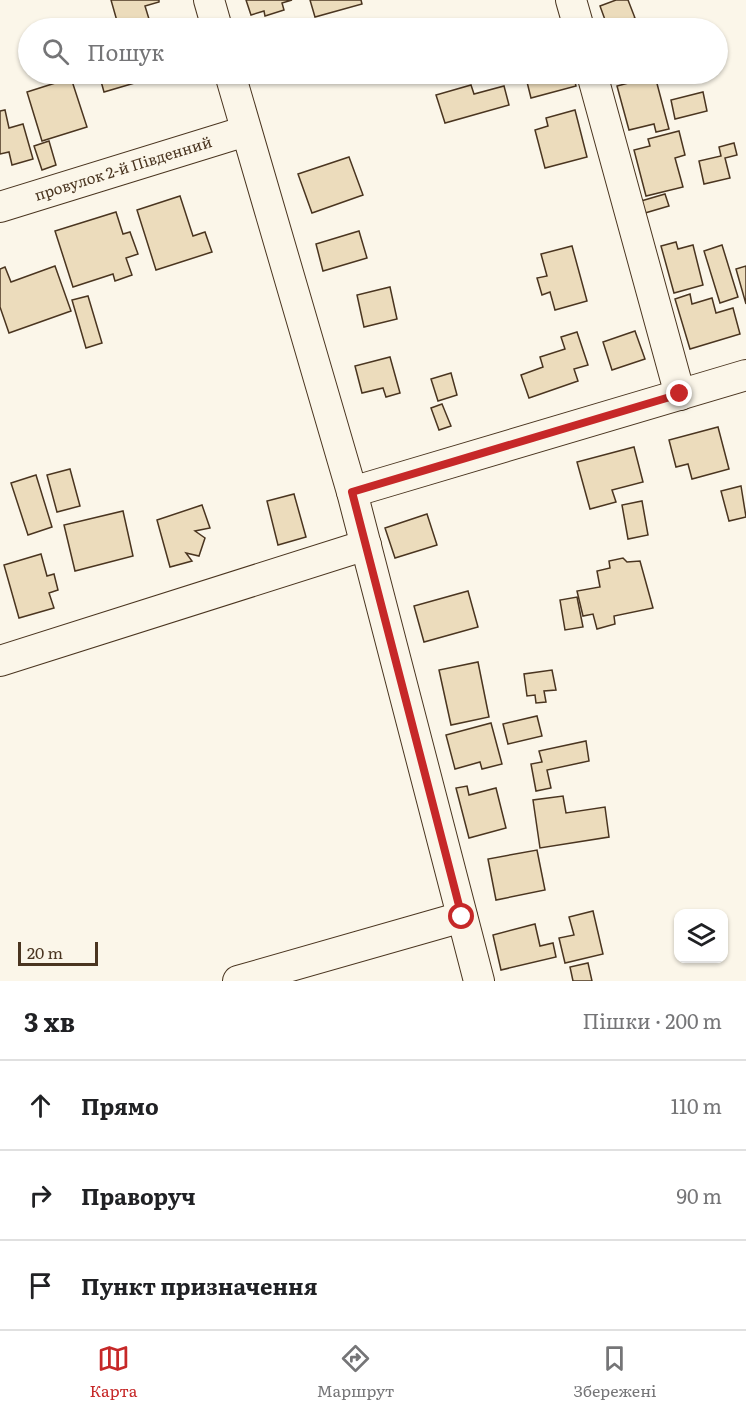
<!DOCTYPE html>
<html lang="uk">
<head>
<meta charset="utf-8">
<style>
  :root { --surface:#fff; --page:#f6f6f6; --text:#202124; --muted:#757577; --line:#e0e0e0; --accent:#c62828 }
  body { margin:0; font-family:Literata,serif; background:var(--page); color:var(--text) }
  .controls { position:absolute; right:18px; bottom:18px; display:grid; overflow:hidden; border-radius:12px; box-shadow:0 2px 4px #0004 }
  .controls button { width:54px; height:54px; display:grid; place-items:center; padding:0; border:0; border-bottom:2px solid var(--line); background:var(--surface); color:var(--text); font:30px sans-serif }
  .scale { position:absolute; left:18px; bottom:15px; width:80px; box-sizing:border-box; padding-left:6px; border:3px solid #4a3520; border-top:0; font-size:16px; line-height:21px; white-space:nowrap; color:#4a3520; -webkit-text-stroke:4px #fbf6e9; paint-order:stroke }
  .stop { position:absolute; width:18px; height:18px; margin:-14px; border:4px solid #c62828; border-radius:50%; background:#fff }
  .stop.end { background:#c62828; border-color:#fff; box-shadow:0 2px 6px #0008 }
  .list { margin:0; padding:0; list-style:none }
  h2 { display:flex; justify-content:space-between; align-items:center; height:78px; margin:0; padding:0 24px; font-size:26px }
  h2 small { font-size:20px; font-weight:400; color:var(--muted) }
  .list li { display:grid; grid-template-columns:39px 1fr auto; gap:18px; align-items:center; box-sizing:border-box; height:90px; padding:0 24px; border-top:2px solid var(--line) }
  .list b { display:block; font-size:22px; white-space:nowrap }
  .list em { font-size:20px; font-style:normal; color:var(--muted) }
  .icon { flex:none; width:33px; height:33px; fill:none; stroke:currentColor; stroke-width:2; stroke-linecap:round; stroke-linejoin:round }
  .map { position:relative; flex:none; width:746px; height:981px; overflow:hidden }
  .search { position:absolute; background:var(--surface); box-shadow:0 2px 4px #0004; left:18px; right:18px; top:18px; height:66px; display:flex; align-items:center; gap:15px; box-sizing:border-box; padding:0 21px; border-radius:33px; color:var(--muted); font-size:22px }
  .sheet { height:348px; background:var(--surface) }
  nav { display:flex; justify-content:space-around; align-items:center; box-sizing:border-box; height:84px; border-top:2px solid var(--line); background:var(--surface); font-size:16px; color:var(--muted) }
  nav a { display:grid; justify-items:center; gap:3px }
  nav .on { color:var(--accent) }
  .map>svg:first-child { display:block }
</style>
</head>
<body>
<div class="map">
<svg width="746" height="981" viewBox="0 0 746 981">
  <rect width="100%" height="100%" fill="#fbf6e9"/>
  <g fill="#ecdcbc" stroke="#4a3520" stroke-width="1.5">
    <path d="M111,0H159V2L145,6L149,19L119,28Z"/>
    <path d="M246,0H292L282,3L284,10L265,16L264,11L251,15Z"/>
    <path d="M310,0H361L362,4L315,17Z"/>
    <path d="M616,0H628L635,18L608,28L600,6Z"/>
    <path d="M297,19L301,28H271Z"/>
    <path d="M99,74H162V75L104,92Z"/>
    <path d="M429,74H462L431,82Z"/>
    <path d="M525,74H573L576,86L531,98Z"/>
    <path d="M655,76L669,129L656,132L654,124L629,130L617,86Z"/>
    <path d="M71,78L87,127L42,141L27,92Z"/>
    <path d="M471,85L474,94L504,86L509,105L445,123L436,95Z"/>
    <path d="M703,92L707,111L675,119L671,100Z"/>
    <path d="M5,110L9,128L23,124L33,159L12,165L9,152L0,154V111Z"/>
    <path d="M575,110L587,157L545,168L535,130L548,126L546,118Z"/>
    <path d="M679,131L685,155L675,158L683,187L646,196L634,150L650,146L648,139Z"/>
    <path d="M49,141L56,165L42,170L34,146Z"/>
    <path d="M734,143L737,155L725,158L730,178L704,184L699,161L721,156L719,147Z"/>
    <path d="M349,157L363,195L312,213L298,174Z"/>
    <path d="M665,194L669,206L645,213L641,201Z"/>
    <path d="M180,196L193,236L205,232L212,252L156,270L137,210Z"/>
    <path d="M116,212L123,234L130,232L138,254L126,258L132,275L115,281L113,274L73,287L55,231Z"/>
    <path d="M359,231L367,258L323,271L316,244Z"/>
    <path d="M676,242L678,249L693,245L703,285L674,293L661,246Z"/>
    <path d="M722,245L738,297L720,303L704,251Z"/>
    <path d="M572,246L587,301L555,310L550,292L542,295L537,278L547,276L541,254Z"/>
    <path d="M55,266L71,311L9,333L0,307V269L5,267L11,282Z"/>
    <path d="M746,266V304L736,269Z"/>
    <path d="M390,287L397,319L364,327L357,295Z"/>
    <path d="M690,294L692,304L712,298L716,313L733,308L740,334L690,349L675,299Z"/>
    <path d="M88,296L102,343L86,348L72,300Z"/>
    <path d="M635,331L645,359L612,370L603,342Z"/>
    <path d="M577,332L588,365L574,369L578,381L529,398L521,375L543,367L540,357L565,349L561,337Z"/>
    <path d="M390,357L400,393L386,397L383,388L362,393L355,366Z"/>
    <path d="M451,373L457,395L438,401L431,379Z"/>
    <path d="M442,404L451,426L439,430L431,408Z"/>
    <path d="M718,427L729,469L692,479L688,464L676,467L669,440Z"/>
    <path d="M634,447L643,482L612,490L616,502L590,509L577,462Z"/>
    <path d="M70,469L80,506L57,512L47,475Z"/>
    <path d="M36,475L52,527L28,535L11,483Z"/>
    <path d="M741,486L746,517L729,521L721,491Z"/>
    <path d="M294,494L306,537L278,545L267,501Z"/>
    <path d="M642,501L648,535L628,539L622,505Z"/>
    <path d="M202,505L210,528L195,531L205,538L199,556L186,553L192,561L170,567L157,520Z"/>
    <path d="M123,511L133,556L75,571L64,525Z"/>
    <path d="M427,514L437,545L395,558L385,528Z"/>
    <path d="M41,554L47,576L54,574L58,590L49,593L54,608L19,618L4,565Z"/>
    <path d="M623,558L627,562L640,561L653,608L614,616L615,624L597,629L593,614L583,616L577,591L600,587L597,571L610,568L609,561Z"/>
    <path d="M468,591L478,627L424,642L414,606Z"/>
    <path d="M577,597L583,627L565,630L560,600Z"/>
    <path d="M478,662L489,717L451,725L439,670Z"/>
    <path d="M552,670L556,690L544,691L546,702L536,703L535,695L527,696L524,674Z"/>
    <path d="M537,716L542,736L508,744L503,724Z"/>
    <path d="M491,723L502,764L482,769L480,762L455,769L446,735Z"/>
    <path d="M586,741L589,761L547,770L551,788L536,791L531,764L542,762L539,751Z"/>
    <path d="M467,786L469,795L496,788L506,828L469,838L456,788Z"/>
    <path d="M563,796L566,813L605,807L609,837L540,848L533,800Z"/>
    <path d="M537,850L545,890L496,900L488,859Z"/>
    <path d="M593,911L603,954L565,963L559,938L574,935L569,917Z"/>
    <path d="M535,924L540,946L553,943L556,957L501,970L493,935Z"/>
    <path d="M588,963L592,981H573L570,967Z"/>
  </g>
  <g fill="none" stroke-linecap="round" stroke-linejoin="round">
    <g stroke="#4a3520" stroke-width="32">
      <g id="minor">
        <path d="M209,0L217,28"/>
        <path d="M571,0L579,28"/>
        <path d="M230,74L352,492L479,981"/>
        <path d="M592,74L680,395"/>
        <path id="s1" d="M0,207L246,131"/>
        <path d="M352,492L746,375"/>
        <path d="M0,661L366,545"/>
        <path d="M238,981L462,917"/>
      </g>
    </g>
    <use href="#minor" stroke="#fbf6e9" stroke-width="30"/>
  </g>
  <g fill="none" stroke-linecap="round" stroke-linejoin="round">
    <path stroke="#c62828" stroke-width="8" d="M462,917L352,492L680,394"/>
  </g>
  <g text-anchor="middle" stroke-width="4.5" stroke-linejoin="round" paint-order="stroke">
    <g font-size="15" fill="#4a3520" stroke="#fbf6e9">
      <text dy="5" stroke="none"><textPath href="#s1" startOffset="129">провулок 2-й Південний</textPath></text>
    </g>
  </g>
</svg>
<div class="controls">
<button><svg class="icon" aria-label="layers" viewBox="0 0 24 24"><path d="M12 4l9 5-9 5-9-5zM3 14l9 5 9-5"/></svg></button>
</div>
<div class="scale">20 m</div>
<div class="stop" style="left:462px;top:917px"></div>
<div class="stop end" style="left:680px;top:394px"></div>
<div class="search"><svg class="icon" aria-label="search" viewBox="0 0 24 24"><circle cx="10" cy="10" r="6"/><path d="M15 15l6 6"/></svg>Пошук</div>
</div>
<section class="sheet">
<h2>3 хв<small>Пішки · 200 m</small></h2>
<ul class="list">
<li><svg class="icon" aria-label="ahead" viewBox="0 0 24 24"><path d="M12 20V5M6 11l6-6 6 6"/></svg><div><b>Прямо</b></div><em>110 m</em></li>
<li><svg class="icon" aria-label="right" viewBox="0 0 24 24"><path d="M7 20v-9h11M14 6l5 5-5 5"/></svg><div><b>Праворуч</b></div><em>90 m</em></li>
<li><svg class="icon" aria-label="arrive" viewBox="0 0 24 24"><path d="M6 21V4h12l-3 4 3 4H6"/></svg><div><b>Пункт призначення</b></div></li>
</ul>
</section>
<nav>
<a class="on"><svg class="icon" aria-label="map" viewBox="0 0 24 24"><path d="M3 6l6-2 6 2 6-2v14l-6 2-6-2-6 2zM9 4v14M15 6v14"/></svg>Карта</a>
<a><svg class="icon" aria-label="directions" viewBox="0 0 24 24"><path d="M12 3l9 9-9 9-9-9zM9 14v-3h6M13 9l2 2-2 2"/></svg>Маршрут</a>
<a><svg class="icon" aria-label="saved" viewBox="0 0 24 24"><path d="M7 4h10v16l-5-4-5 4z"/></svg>Збережені</a>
</nav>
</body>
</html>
